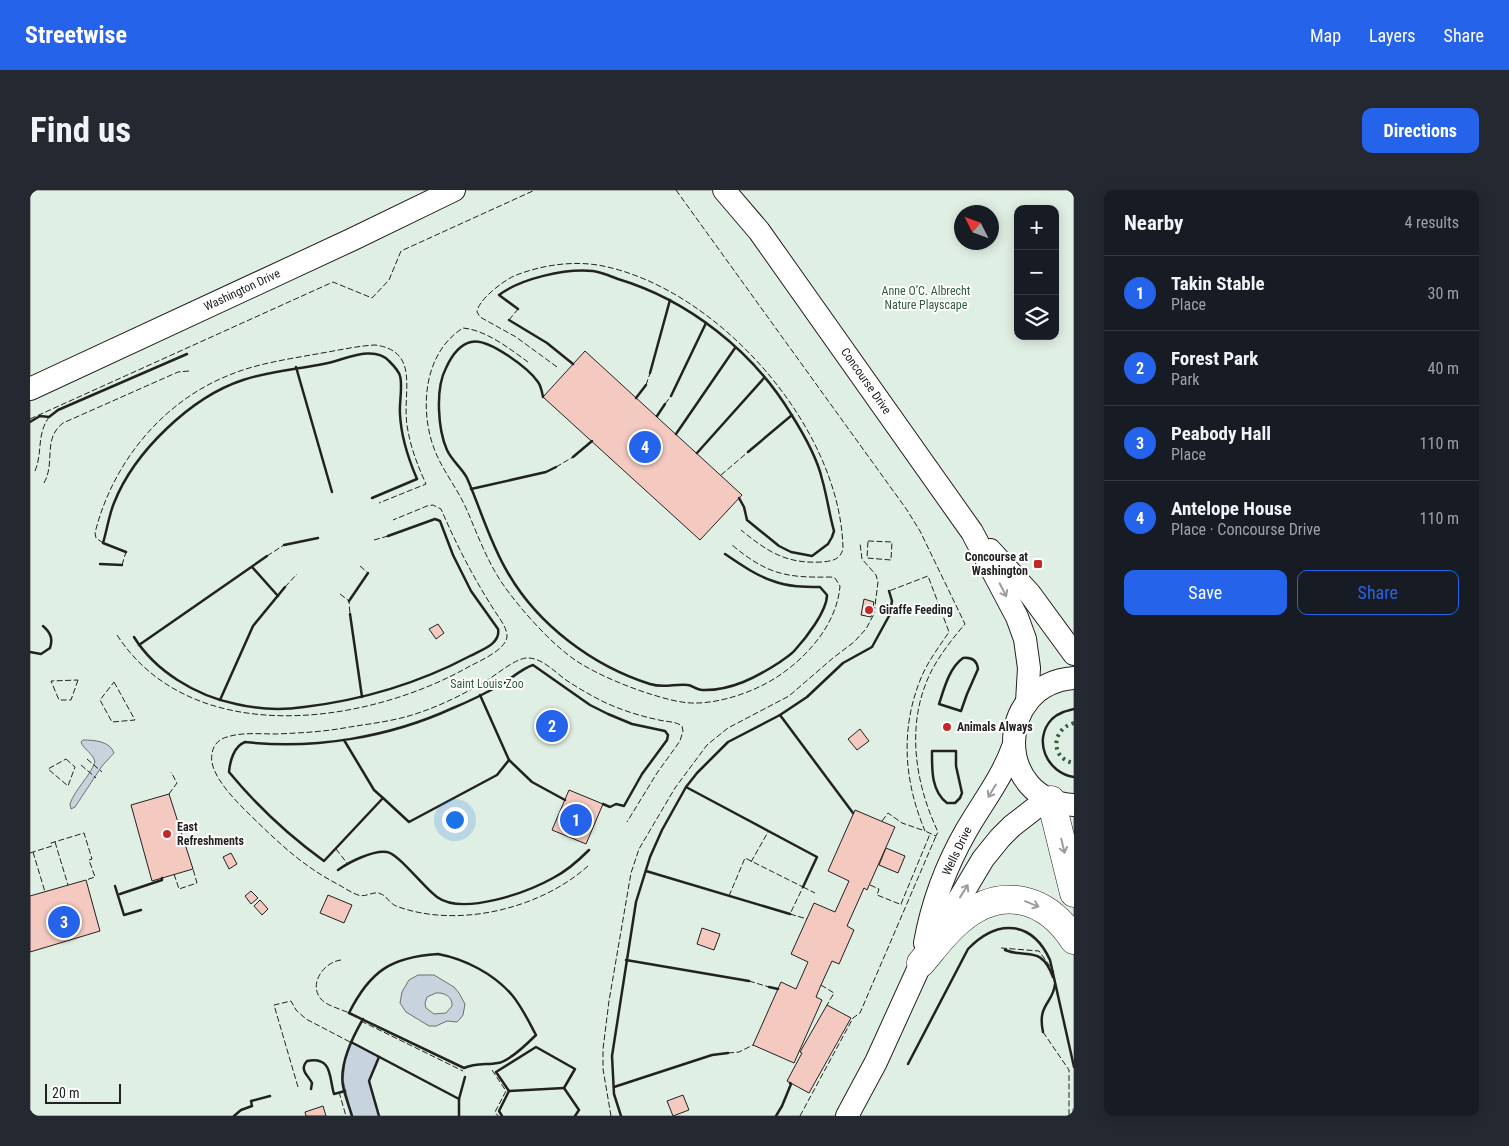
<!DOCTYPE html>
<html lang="en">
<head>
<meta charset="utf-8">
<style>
  :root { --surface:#171b24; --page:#242831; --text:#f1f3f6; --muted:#9ea1a6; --line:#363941; --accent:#2563eb }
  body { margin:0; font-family:"Roboto Condensed",sans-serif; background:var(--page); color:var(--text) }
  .controls { position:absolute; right:15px; top:15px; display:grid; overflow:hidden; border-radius:10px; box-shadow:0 2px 12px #0003 }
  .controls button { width:45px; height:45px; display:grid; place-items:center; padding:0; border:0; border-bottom:1px solid var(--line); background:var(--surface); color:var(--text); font:25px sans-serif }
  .compass { position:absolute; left:924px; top:15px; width:45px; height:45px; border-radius:50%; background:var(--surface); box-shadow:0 2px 12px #0003; rotate:312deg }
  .scale { position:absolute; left:15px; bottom:12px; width:76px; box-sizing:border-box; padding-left:5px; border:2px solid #222; border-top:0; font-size:14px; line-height:18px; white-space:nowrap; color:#222; -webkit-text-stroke:4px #fff; paint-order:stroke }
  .you { position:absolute; left:424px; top:629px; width:18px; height:18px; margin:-12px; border:4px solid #fff; border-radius:50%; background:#1a73e8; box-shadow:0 0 0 8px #1a73e833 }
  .badge { display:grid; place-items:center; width:32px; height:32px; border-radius:50%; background:var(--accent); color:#fff; font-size:16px; font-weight:700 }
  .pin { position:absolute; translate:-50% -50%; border:2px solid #fff; box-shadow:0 1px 5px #0006 }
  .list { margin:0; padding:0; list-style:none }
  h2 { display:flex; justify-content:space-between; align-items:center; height:65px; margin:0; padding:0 20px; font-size:21px }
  h2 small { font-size:16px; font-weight:400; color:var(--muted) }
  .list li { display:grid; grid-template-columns:32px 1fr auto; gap:15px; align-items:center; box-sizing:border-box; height:75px; padding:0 20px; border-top:1px solid var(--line) }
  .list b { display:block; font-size:19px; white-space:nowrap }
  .list p { margin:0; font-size:16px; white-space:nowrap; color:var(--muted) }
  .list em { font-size:16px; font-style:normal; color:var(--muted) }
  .actions { display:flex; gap:10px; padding:15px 20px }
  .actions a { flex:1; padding:11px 0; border:1px solid var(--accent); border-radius:10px; text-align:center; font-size:18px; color:var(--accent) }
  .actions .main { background:var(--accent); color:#fff }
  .icon { flex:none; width:28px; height:28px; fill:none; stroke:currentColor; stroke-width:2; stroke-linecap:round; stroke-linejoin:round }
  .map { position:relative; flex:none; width:1044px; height:926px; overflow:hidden; border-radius:10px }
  header { display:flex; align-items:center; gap:30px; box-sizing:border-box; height:70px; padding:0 25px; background:var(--accent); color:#fff }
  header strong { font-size:24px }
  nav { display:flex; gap:28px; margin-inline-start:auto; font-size:18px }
  .intro { display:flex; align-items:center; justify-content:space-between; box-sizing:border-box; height:120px; padding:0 30px }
  h1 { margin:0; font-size:35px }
  .button { padding:12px 22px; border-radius:10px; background:var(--accent); color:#fff; font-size:18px; font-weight:700 }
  main { display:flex; gap:30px; padding:0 30px }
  aside { flex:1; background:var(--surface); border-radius:10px; box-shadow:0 2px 12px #0003 }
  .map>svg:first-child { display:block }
</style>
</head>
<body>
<header>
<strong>Streetwise</strong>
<nav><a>Map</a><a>Layers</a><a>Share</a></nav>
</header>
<div class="intro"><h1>Find us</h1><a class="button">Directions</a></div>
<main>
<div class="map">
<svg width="1044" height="926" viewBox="0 0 1044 926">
  <rect width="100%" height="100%" fill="#fff"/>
  <path fill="#e0efe3" stroke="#6f6f6f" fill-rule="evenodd" d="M0,0H1044V926H0ZM988,19H1025V146H988ZM932,22H962V52H932Z"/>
  <g fill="#c7d3dd" stroke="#6f6f6f" fill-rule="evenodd">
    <path d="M53,550C64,550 80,551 84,563L72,576L45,617L41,619L40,614C45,599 59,588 65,572C63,563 54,560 51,552Z"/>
    <path d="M388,785H404L424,797L429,803L435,814L433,825L430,829L427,832L417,831L406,836H399L376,822L370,813L372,802L379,790ZM406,803C414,802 423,807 422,816L416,823L404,824L396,818L395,813L397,807Z"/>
    <path d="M321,852L349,867L339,891L349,926H322L313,890L315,871Z"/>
  </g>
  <g fill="#f3c9c0" stroke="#222">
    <path d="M555,161L712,305L670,350L513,207Z"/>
    <path d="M834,409L844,412L841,427L831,425Z"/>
    <path d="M408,434L414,443L406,449L399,439Z"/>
    <path d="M830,539L839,551L827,560L818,549Z"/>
    <path d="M539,600L573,614L556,654L522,640Z"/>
    <path d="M139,604L163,679L122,691L101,615Z"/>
    <path d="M825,620L865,637L837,700L834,698L817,736L824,740L809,774L802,771L791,795L786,807L792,810L764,873L723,855L751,792L766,799L778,772L761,764L784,713L805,722L819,691L798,681Z"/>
    <path d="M856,658L875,666L868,683L849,675Z"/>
    <path d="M201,663L207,674L199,679L193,667Z"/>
    <path d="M56,690L70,741L0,762V706Z"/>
    <path d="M221,701L228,708L221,714L215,706Z"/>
    <path d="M298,705L322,715L314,733L290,723Z"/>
    <path d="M230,710L238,719L232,725L224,716Z"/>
    <path d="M672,738L690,744L684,760L667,754Z"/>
    <path d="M797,815L821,828L779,903L757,891L772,863L770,862Z"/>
    <path d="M653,905L659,920L643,926L637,911Z"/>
    <path d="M293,916L296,926H276L275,922Z"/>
  </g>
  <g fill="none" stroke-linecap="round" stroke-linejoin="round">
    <g stroke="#222" stroke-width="24">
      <g id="minor">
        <path d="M694,0L729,41L942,342L987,427L995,449L999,478L997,512"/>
        <path d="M0,199L321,50L424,0"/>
        <path d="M960,360L1000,404L1044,464"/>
        <path d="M1044,488C964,494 964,611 1044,615"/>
        <path d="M895,753C902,714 916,676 936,641C952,613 972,588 983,557"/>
        <path d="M817,926L846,872L891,773L953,669L970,648L982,636L1018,608"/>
      </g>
    </g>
    <g stroke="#222" stroke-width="29">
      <g id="primary">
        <path d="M1021,610L1044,703"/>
        <path d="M891,773C903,759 915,742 930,730C971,695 1016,707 1044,750"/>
      </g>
    </g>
    <use href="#minor" stroke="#fff" stroke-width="22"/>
    <use href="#primary" stroke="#fff" stroke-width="28"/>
    <path stroke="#2f5e38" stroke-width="4" stroke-dasharray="2.5 4" stroke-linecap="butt" d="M1044,533C1021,539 1020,569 1044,573"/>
    <g stroke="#222" stroke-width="1" stroke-dasharray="6 2.5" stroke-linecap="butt">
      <path d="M646,0L877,320L890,341L935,434C923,448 912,462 903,478C875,530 884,591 908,642L906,646L895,641"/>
      <path d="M479,130L488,119"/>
      <path d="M498,172C480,159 456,140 433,138C393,163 389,221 405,261C413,281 427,298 436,318C447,343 456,369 472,393C490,419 522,455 548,472C569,485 593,495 617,503C633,508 652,514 668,513C696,512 728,500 750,485C779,465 807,433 810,396L805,388L801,387C755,388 737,384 702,355"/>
      <path d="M527,177L486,147L450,127L447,122C448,110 473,91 484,86C511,75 544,70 573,76C690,100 811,239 813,359C810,370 802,371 792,372C756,374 738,362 711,340"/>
      <path d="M616,195L620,183"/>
      <path d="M635,214L641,206"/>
      <path d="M0,229L303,92L342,108L359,90L371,61L505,0"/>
      <path d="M526,277L543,267"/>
      <path d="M5,281C13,262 6,246 19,227"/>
      <path d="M691,285L718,262"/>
      <path d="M14,293C26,271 12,250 33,233L148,182L159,181"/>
      <path d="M344,350L358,346"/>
      <path d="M838,351L862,352L861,370L837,368Z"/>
      <path d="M73,353L66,348L65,343C82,274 131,213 197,186C227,173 260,169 292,163C310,160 327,156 345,155C391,161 372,203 377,235C380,256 387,274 396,294L349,313"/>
      <path d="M237,366L254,355"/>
      <path d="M92,375L96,362"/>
      <path d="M330,376L338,383"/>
      <path d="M255,397L267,384"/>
      <path d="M310,404L319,411L320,424"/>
      <path d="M87,445C162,560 337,535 440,476C450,471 477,459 477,446C477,438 470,429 466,423C444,389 427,356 411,319L403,315L397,316L363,330"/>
      <path d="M48,490L41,510H29L21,491Z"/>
      <path d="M84,492L105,530L82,532L70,510Z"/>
      <path d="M36,569L45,577L38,596L18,579Z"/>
      <path d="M57,569L72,582"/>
      <path d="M51,575L66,588"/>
      <path d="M139,604L147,593L141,582"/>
      <path d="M852,631L858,623L872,633L895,641C874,591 870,539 891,488C898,471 909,457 919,442L898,386L859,401"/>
      <path d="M25,652L38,695"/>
      <path d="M306,659L317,673"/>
      <path d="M3,662L15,702"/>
      <path d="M0,663L22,656L21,653L54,643L62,669L59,670L65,687L56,690"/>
      <path d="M721,672L738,642"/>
      <path d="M558,676C510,719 427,739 366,716C359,713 357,706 351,704C344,700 336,708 328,705C322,703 316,699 311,696C272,676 249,653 219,624C206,611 178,584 182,564C183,555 189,549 197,547C212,542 230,544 246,544C269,543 291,542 314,538C331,535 349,533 367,529C398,522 429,507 456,491C466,485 487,467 498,468C512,468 525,482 536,490C548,498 560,505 574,512C591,520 610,526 629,530C637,532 645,531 652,536L653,541L650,551L627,583L597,632"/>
      <path d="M144,684L149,699L167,693L163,679"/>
      <path d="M840,695L849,699L847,705L872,715"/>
      <path d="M773,697L785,703"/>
      <path d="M699,706L715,668L773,697L760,724L777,729"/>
      <path d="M871,714L900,644"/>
      <path d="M971,758L1009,761L1024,782"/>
      <path d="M311,770C294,772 278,794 291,809C297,816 311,819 319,823"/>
      <path d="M719,791L739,797"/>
      <path d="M791,795L804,803L797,815"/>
      <path d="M331,831L433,881"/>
      <path d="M1013,842L1039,880V926"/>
      <path d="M698,863L709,862L723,855"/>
      <path d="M462,880L476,901L465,922L468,926"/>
      <path d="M268,897L244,815L261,811L266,820L276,829L429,909"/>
      <path d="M309,902L316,926"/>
      <path d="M581,926L573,879V859L579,811L601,683L609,659L645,598L677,555L698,538L759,506L803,468L824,452L836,439L844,424L848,392L846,385L832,369L830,353"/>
      <path d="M770,926L823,828L830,823L833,816L906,646"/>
    </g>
    <g stroke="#222" stroke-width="2.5">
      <path d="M488,119L469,105C490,89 535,78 563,81C571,82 580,86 588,89C658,110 723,161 761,224C773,243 787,267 792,289C797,306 799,323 804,341L802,347L798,354L782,366L761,362L749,356L717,330L714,317L709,308"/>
      <path d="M479,130L517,153L543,174"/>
      <path d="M266,177L302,302"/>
      <path d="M620,183L640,110"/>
      <path d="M641,206L676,133"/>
      <path d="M513,207C512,202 511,196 508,192C499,179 458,147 441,152C428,155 421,167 416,178C405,199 408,240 417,260C422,271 432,278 437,288C451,320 460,353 478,383C508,435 563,476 620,494C635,499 645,493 658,495C663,496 667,500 672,500C701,501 727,487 750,472C755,468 761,465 765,460C776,448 797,421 797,405L790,397C775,397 758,397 743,391C725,385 710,374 695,364"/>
      <path d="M606,208L616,195"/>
      <path d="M627,226L635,214"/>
      <path d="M0,232L10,226L19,227L28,220L157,164"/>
      <path d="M646,244L705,158"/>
      <path d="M718,262L762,225"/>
      <path d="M667,263L734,188"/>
      <path d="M543,267L562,251"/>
      <path d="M441,299L516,282L526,277"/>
      <path d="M254,355L288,348"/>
      <path d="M96,362L73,353C77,340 79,325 84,313C104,262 161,207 213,190C240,181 270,179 298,173C316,169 344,155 359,171C363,175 369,181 370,186C373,196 369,213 370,224C371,247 378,268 387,289L342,308"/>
      <path d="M70,374L92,375"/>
      <path d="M222,377L248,406"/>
      <path d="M319,411L338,383"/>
      <path d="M320,424L332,507"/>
      <path d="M104,447C125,481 166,506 206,514C227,519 253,520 274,517C332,510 389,493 440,466C451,460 471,454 468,439L441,401L423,365L410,331L405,329L358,346"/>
      <path d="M109,455L237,366"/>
      <path d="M0,462L11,464L20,458C23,449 21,443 13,436"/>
      <path d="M933,468C942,467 947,471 948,479L937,504L931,521L909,514C914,499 919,478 933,468Z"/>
      <path d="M450,505L479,570L502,592L535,610"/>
      <path d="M190,510L223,436L255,397"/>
      <path d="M1044,519C1036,521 1028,523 1022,529C1002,550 1017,583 1044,587"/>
      <path d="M750,525L823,623"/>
      <path d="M314,550L344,600L353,608L294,671C258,645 227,616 199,582C200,571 204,556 215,552C284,560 360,547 423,518C440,511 458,502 474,493C483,487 493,478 503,475L560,515L578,524L602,534L635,541L638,545L637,550L612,584L594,616L586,614L580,617L573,614"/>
      <path d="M902,561H926V576L932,603L930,608L925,613H917C901,601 902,579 902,561Z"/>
      <path d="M656,597L787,667L773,697"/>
      <path d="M353,608L379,632L467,585L479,570"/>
      <path d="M308,680C319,672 343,660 357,662C369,664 394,698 407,707C433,726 498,702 523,688C537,681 548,671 559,660"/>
      <path d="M616,681L760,724"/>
      <path d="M85,696L94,725L111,720"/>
      <path d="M90,704L132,690V688"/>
      <path d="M975,760C998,769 1011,755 1023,787"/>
      <path d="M408,764C435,769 464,784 482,805C492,817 499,832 506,845C497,854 480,871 468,873C456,875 446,873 434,878L319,823C340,781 361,767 408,764Z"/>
      <path d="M596,770L719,791"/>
      <path d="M739,797L748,799"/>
      <path d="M1013,842C1007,814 1023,814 1025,794"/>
      <path d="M321,852L429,909"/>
      <path d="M349,867L339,891L349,926"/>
      <path d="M878,874L938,759C968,728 1002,731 1020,770L1044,877"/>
      <path d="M584,897L682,865L698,863"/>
      <path d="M534,898L549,920L545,926"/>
      <path d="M281,899L282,893C278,885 269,880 277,871C303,866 299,888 304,904L315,901"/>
      <path d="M479,901L466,882L506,857L545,879L534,898"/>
      <path d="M479,901L534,898"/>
      <path d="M204,926L211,920L222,916L221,911L240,906"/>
      <path d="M322,926C319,916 315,906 313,896C309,874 322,848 333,829"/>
      <path d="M429,926V909L435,887"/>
      <path d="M472,926L469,921L479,901"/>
      <path d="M591,926L584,904L582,866L606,712L620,667L632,640L656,597L667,583L698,552L750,525L777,507L813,473L842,457L859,426L862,411L859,401"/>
      <path d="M746,926L752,916L761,894L760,893"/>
      <path d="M1043,926L1044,919"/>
    </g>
  </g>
  <defs><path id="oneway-shaft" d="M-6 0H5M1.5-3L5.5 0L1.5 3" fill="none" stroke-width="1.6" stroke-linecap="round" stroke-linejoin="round" transform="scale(1.25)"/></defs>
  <g stroke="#9c9c9c">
    <use href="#oneway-shaft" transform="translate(973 400) rotate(63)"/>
    <use href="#oneway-shaft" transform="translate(962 601) rotate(121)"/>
    <use href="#oneway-shaft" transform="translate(1033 656) rotate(76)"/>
    <use href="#oneway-shaft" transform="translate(934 701) rotate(-58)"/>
    <use href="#oneway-shaft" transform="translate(1002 714) rotate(22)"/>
  </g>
  <g fill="#c62828" stroke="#fff" stroke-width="2">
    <rect x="1003" y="369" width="10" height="10" rx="2.5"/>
    <circle cx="839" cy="420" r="5"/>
    <circle cx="917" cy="537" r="5"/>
    <circle cx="137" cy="644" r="5"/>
  </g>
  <g text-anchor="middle" stroke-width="4" stroke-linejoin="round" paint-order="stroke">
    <g font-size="12" fill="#222" stroke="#fff">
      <text transform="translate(212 100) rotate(-25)" y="4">Washington Drive</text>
      <text transform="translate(836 191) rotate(55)" y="4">Concourse Drive</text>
      <text transform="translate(927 661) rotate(-64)" y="4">Wells Drive</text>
    </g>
    <g font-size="12" fill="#2f5e38" stroke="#fff">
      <text x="896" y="105">Anne O’C. Albrecht<tspan x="896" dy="14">Nature Playscape</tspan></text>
      <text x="457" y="498">Saint Louis Zoo</text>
    </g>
    <g font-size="12" font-weight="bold" fill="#222" stroke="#fff" text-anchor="start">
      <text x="998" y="371" text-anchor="end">Concourse at<tspan x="998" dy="14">Washington</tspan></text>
      <text x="849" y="424">Giraffe Feeding</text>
      <text x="927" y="541">Animals Always</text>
      <text x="147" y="641">East<tspan x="147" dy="14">Refreshments</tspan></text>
    </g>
  </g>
</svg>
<div class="controls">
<button>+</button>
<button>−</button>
<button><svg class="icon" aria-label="layers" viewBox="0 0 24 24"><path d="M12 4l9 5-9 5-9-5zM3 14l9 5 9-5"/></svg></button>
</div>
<svg class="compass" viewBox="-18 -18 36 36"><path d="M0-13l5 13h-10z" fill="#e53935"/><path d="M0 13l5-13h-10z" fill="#9ea1a6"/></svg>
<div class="scale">20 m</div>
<div class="you"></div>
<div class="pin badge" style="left:546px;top:630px">1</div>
<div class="pin badge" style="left:522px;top:536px">2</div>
<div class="pin badge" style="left:34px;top:732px">3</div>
<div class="pin badge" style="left:615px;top:257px">4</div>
</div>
<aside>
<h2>Nearby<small>4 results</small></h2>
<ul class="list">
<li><span class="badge">1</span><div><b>Takin Stable</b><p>Place</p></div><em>30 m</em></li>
<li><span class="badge">2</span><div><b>Forest Park</b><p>Park</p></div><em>40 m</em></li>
<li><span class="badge">3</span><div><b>Peabody Hall</b><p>Place</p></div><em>110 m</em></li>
<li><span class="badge">4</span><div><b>Antelope House</b><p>Place · Concourse Drive</p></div><em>110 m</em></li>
</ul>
<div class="actions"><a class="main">Save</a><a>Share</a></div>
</aside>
</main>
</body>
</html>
